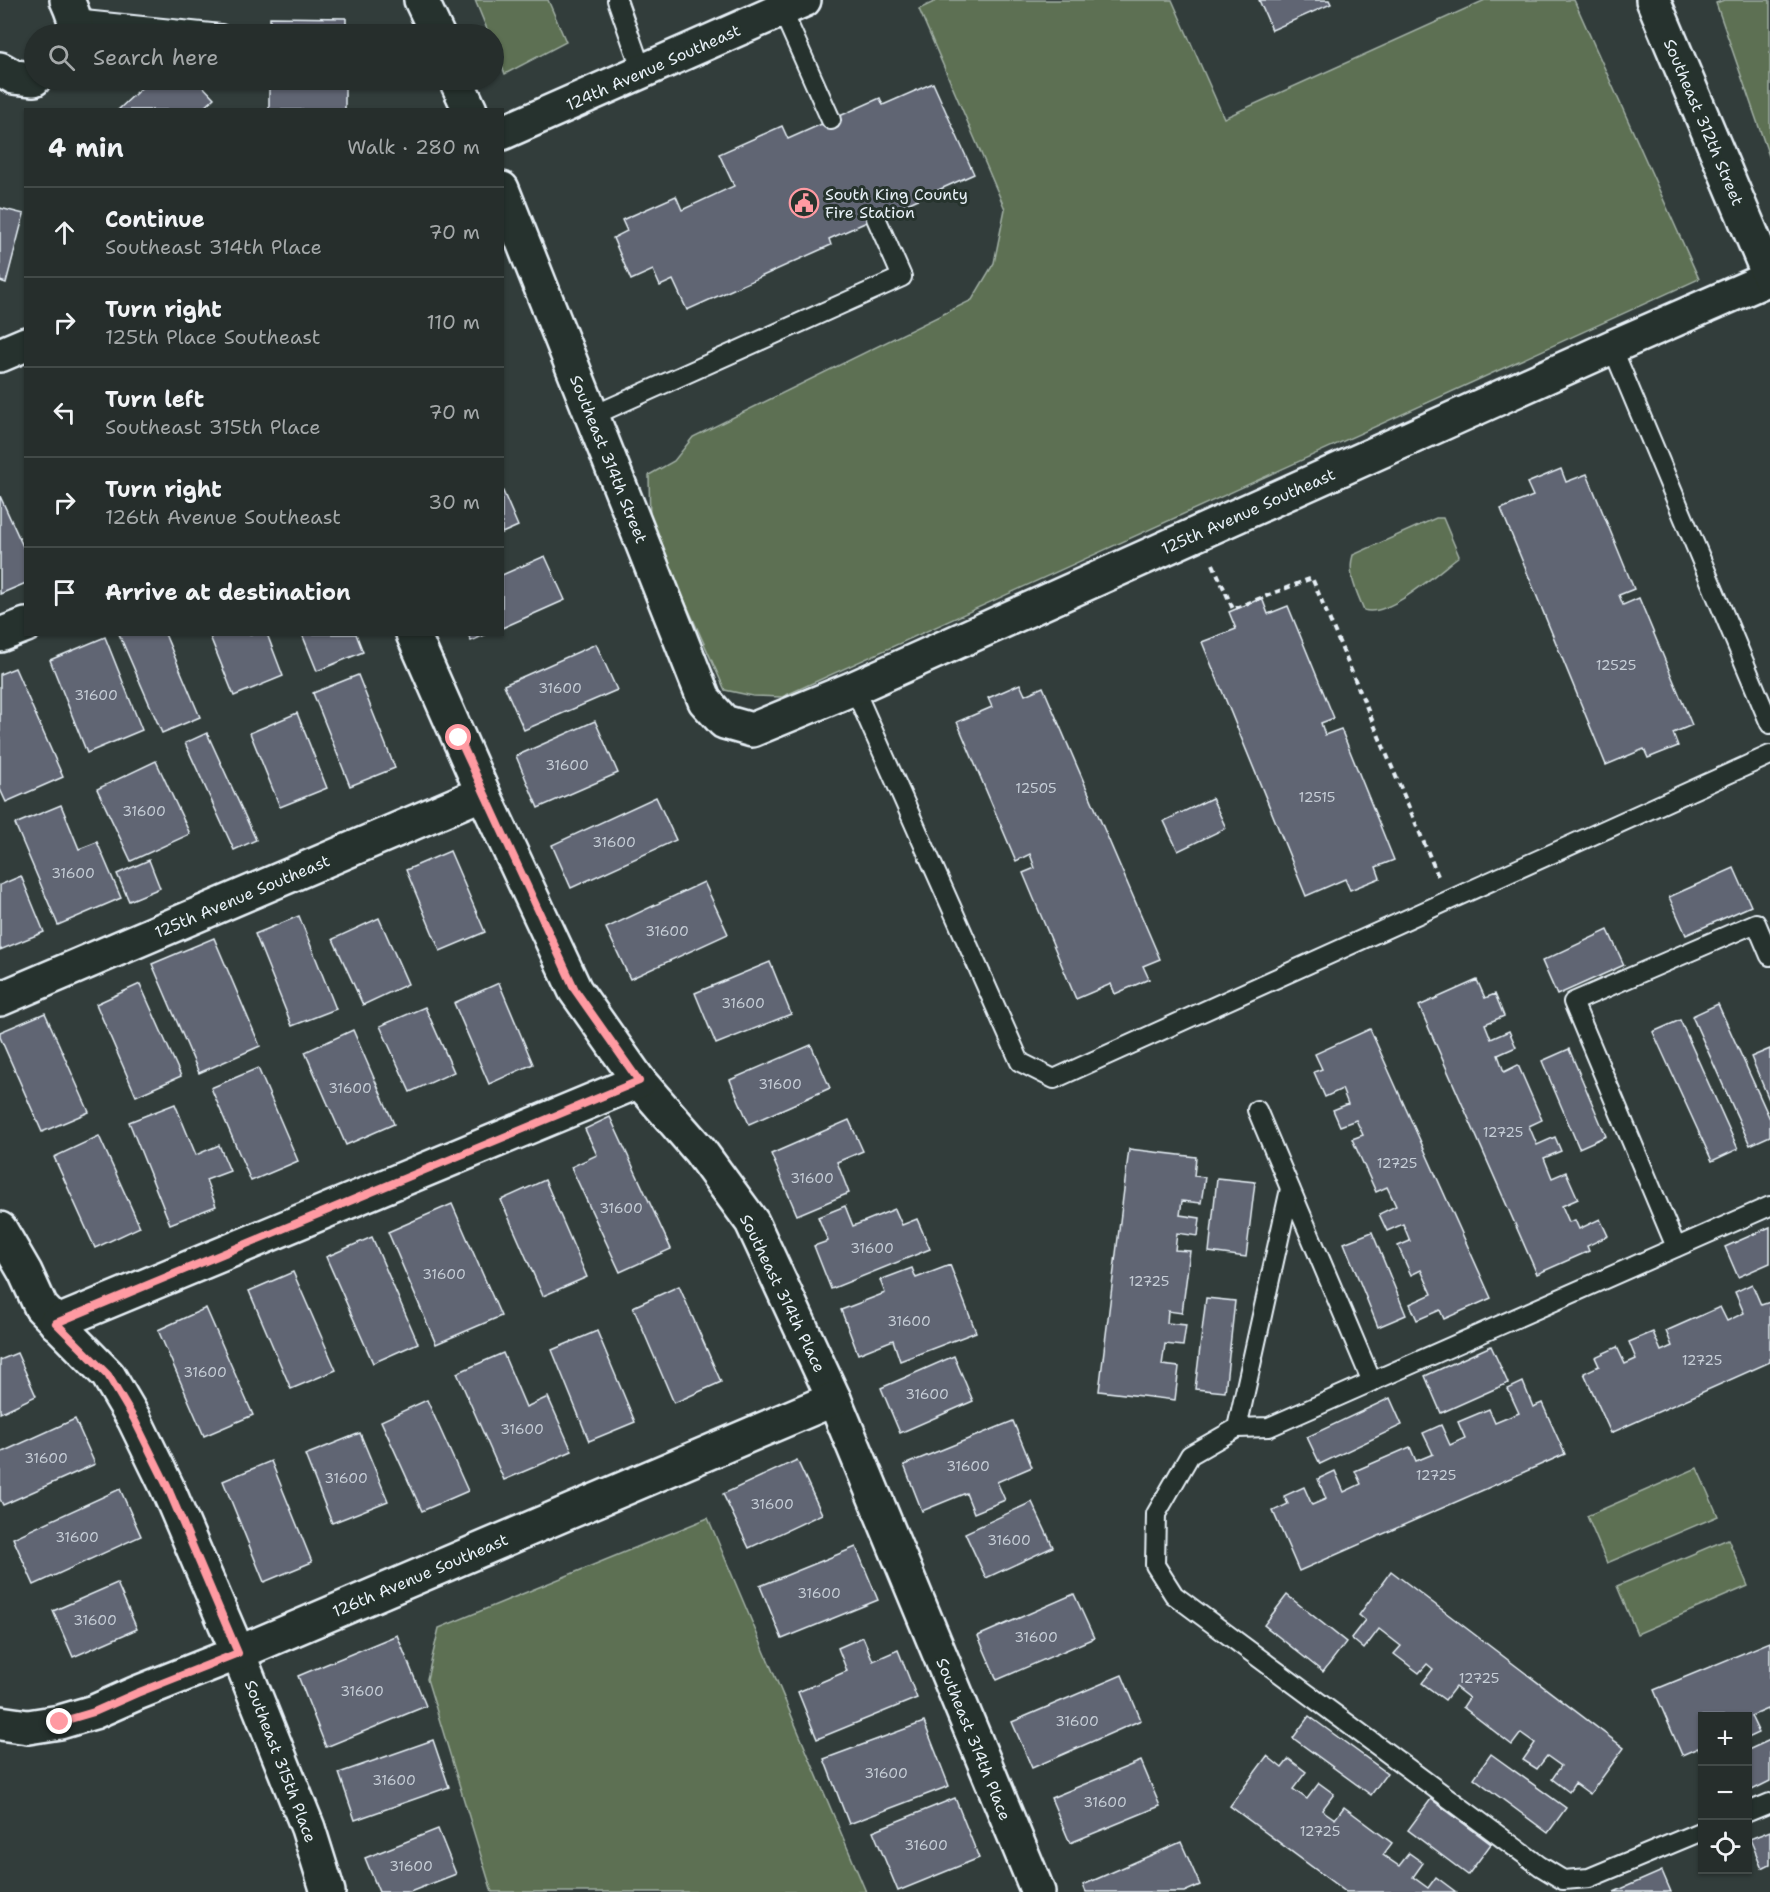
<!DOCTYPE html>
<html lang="en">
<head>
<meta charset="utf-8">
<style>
  :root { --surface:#262e2c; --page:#2e3634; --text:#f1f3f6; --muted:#a4a8a9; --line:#424a48 }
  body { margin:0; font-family:"Shantell Sans",sans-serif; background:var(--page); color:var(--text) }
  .controls { position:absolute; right:18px; bottom:18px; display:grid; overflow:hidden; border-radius:0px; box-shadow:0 2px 4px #0004 }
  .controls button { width:54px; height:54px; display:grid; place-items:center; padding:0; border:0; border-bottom:2px solid var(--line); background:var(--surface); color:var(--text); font:30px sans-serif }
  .stop { position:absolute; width:18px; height:18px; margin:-14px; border:4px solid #ff9aa2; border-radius:50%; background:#fff }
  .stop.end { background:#ff9aa2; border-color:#fff; box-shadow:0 2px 6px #0008 }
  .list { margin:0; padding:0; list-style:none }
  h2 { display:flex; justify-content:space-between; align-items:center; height:78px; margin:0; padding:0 24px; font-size:26px }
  h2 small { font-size:20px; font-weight:400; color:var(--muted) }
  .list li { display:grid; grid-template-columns:39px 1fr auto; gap:18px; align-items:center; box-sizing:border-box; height:90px; padding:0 24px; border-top:2px solid var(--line) }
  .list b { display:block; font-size:22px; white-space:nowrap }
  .list p { margin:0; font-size:20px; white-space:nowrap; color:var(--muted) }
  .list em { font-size:20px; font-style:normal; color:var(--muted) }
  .icon { flex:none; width:33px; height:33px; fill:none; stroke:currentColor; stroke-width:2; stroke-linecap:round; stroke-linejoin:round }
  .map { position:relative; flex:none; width:1770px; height:1892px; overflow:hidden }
  .search { position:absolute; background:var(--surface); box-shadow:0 2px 4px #0004; left:24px; top:24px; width:480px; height:66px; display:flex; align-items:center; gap:15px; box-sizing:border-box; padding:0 21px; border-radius:33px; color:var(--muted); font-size:22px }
  .panel { position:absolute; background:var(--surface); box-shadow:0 2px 4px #0004; left:24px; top:108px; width:480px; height:528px; border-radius:0px }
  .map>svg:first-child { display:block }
</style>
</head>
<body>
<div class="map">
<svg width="1770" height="1892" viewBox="0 0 1770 1892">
  <rect width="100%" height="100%" fill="#323d3b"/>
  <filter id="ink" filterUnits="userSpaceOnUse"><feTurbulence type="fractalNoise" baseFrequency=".0167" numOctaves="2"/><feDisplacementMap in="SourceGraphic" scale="12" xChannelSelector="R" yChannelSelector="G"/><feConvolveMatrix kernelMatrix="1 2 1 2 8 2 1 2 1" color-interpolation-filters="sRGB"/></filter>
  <g filter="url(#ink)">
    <g fill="#5d7053" stroke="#a2b0a6" stroke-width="1.5">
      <path d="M475,0H548L566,42L505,74L494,46V34H489Z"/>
      <path d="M938,0H1172L1224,118L1485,0H1574L1699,279L782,697L753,696L725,690L650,524L649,475L674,461L693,437L972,300L994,263L1005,209L919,9Z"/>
      <path d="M1724,0H1770V159L1716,3Z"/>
      <path d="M1436,518H1443L1459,556C1439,571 1389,618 1364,610C1357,592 1347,575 1353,555Z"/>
      <path d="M1697,1468L1718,1516L1607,1563L1587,1516Z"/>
      <path d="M708,1518L866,1892H492L427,1679L439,1628Z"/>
      <path d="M1728,1539L1748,1586L1637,1634L1617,1586Z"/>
    </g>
    <g fill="#606573" stroke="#e8f1f8" stroke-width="1.5">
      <path d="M1259,0H1329L1331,4L1272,30Z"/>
      <path d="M270,17L346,18V34H270Z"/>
      <path d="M150,80H197L214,98L201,110H118Z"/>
      <rect x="269" y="80" width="76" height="30"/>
      <path d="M933,83L974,174L829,239L831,245L687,310L673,280L660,286L653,270L631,280L613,238L627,231L622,220L676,196L682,210L734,186L719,154L782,126L788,139L880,98L883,105Z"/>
      <path d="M0,208L24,214L6,283L0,281Z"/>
      <path d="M1561,469L1566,482L1587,474L1634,589L1619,595L1623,605L1639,598L1692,725L1673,733L1678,746L1648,758L1644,749L1606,765L1501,509L1533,496L1527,483Z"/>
      <path d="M502,489L518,526L502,533Z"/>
      <path d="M0,496L26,553V583L0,594Z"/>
      <path d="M545,556L565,600L502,628V575Z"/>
      <path d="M1262,598L1268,614L1288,606L1334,718L1321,723L1325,735L1341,729L1394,860L1376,867L1380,878L1350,890L1345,879L1306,896L1202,642L1236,629L1229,612Z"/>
      <path d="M119,634H165L200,717L162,733Z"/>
      <path d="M209,634H267L283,676L234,696Z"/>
      <path d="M302,634H356L363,652L317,671Z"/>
      <path d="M468,634H487L471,641Z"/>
      <path d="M105,637L142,730L87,753L50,660Z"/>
      <path d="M596,644L617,690L524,730L504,685Z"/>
      <path d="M15,668L63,777L6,802L0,789V674Z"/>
      <path d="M358,675L395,768L350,786L313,693Z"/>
      <path d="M1020,684L1025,695L1043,687L1160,959L1143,966L1149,979L1115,994L1111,984L1076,999L1023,873L1035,868L1030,854L1016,861L957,722L992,707L988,698Z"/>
      <path d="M297,713L327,788L280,807L250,733Z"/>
      <path d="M595,721L618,773L538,808L516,756Z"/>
      <path d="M207,733L256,840L234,850L185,743Z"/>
      <path d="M156,761L190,834L131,861L97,789Z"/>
      <path d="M656,797L676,840L571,888L552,845Z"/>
      <path d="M1212,798L1226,828L1178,851L1164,821Z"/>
      <path d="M61,805L79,849L97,842L121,898L58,925L15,824Z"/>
      <path d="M450,851L485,932L440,951L406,870Z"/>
      <path d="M149,860L160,888L129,901L117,874Z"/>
      <path d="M1734,868L1751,906L1686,935L1669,897Z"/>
      <path d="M21,876L44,932L0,950V885Z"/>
      <path d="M704,882L728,934L630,979L606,928Z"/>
      <path d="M299,916L336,1009L292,1026L255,934Z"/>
      <path d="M379,918L408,984L363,1005L333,939Z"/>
      <path d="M1608,930L1624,965L1557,995L1542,961Z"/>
      <path d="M214,938L260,1046L199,1073L152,964Z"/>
      <path d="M770,962L791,1014L716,1044L695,993Z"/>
      <path d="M1477,980L1485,998L1495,994L1504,1016L1485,1024L1491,1039L1509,1031L1516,1047L1498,1055L1504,1072L1518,1065L1542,1120L1529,1126L1537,1145L1555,1137L1561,1151L1544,1158L1552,1178L1566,1172L1578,1199L1562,1206L1569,1222L1575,1220L1579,1229L1600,1219L1608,1236L1587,1246L1589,1251L1537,1274L1419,1006Z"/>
      <path d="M499,983L533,1064L489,1084L454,1003Z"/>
      <path d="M140,984L181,1076L136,1096L96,1004Z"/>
      <path d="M1718,1004L1770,1119V1136L1750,1145L1692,1016Z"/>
      <path d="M425,1007L454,1072L410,1092L380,1026Z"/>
      <path d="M45,1013L89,1112L42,1132L0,1037V1032Z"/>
      <path d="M1680,1020L1738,1149L1712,1161L1653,1032Z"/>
      <path d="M1370,1029L1491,1298L1444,1319L1440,1310L1417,1320L1410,1304L1432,1294L1421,1270L1411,1275L1398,1246L1410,1241L1403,1224L1387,1231L1379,1214L1396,1206L1387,1187L1376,1192L1352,1139L1363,1135L1356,1120L1340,1126L1333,1110L1348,1104L1342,1089L1325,1097L1314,1072L1322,1069L1315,1054Z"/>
      <path d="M353,1030L394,1124L346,1145L305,1052Z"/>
      <path d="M811,1045L830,1088L749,1124L730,1080Z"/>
      <path d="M1569,1049L1606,1136L1579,1148L1542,1061Z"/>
      <path d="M1770,1049V1102L1751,1057Z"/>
      <path d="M258,1068L298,1161L251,1181L211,1088Z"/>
      <path d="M175,1104L196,1155L219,1145L230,1171L206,1180L216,1206L170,1224L129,1122Z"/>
      <path d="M610,1117L671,1249L620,1272L571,1167L597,1155L585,1129Z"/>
      <path d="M849,1120L863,1151L837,1162L849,1193L797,1215L771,1154Z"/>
      <path d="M99,1136L140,1227L95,1248L54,1157Z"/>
      <path d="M1129,1149L1196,1157L1194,1176L1205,1177L1201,1203L1182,1201L1180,1215L1200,1218L1198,1236L1177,1233L1175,1250L1190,1251L1182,1313L1168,1311L1167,1323L1186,1325L1183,1346L1165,1344L1162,1365L1179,1367L1175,1400L1099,1391Z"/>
      <path d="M1217,1178L1255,1182L1246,1257L1209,1252Z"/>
      <path d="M545,1180L587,1277L543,1296L501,1200Z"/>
      <path d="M452,1204L501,1316L436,1344L388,1232Z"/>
      <path d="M845,1206L853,1226L895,1209L902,1225L917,1219L930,1249L831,1289L814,1246L828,1241L818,1217Z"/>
      <path d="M1770,1227V1263L1738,1277L1725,1247Z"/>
      <path d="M1372,1232L1406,1315L1378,1327L1344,1243Z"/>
      <path d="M372,1237L418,1343L373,1363L326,1257Z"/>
      <path d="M950,1265L976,1332L900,1361L893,1340L858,1354L841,1310L885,1293L880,1280L912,1268L916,1278Z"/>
      <path d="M293,1272L336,1370L291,1389L249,1291Z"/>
      <path d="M1752,1284L1761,1305L1770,1302V1362L1611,1433L1584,1373L1599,1366L1595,1357L1617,1347L1625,1364L1636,1359L1629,1342L1653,1332L1661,1351L1672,1346L1666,1331L1720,1307L1727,1321L1744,1313L1735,1292Z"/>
      <path d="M679,1286L721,1382L674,1403L633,1307Z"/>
      <path d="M1206,1298L1235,1301L1225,1392L1195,1389Z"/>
      <path d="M206,1308L253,1415L204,1436L158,1330Z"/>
      <path d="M597,1331L635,1422L589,1441L552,1350Z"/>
      <path d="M1491,1346L1508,1383L1441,1413L1425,1376Z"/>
      <path d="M17,1353L36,1396L0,1413V1360Z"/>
      <path d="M503,1353L526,1407L548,1397L572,1451L504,1480L457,1373Z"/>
      <path d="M954,1356L973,1401L900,1433L881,1388Z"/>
      <path d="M1523,1382L1533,1407L1542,1403L1565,1454L1299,1571L1273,1511L1288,1504L1284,1496L1304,1487L1312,1505L1326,1499L1318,1479L1335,1471L1344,1492L1361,1484L1355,1471L1410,1447L1416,1461L1433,1454L1423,1433L1441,1425L1450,1445L1465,1438L1458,1422L1489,1409L1495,1423L1519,1413L1508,1389Z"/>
      <path d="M1390,1398L1402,1425L1320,1464L1307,1437Z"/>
      <path d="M427,1400L468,1491L422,1511L381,1421Z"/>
      <path d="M75,1419L95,1464L3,1505L0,1499V1453Z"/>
      <path d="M1013,1421L1032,1467L997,1482L1005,1500L974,1513L966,1493L922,1511L904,1465Z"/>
      <path d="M360,1433L388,1501L332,1523L305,1455Z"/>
      <path d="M797,1460L822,1514L749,1548L723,1494Z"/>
      <path d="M271,1461L312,1562L264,1582L223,1481Z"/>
      <path d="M120,1489L141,1536L34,1585L13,1538Z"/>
      <path d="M1032,1502L1053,1547L986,1578L965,1533Z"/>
      <path d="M856,1547L878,1600L782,1639L760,1586Z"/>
      <path d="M1391,1571L1624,1748L1590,1794L1575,1783L1569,1792L1552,1779L1561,1766L1547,1756L1537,1769L1523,1760L1535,1743L1521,1733L1512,1745L1463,1707L1469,1698L1455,1687L1445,1700L1422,1683L1433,1669L1427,1664L1419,1673L1394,1654L1401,1646L1379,1629L1364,1649L1351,1638L1365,1620L1359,1615Z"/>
      <path d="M117,1583L137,1629L73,1657L53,1611Z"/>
      <path d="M1074,1594L1094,1638L997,1680L978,1636Z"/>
      <path d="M1287,1595L1346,1642L1323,1672L1264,1625Z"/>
      <path d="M397,1635L426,1706L326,1747L298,1676Z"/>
      <path d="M863,1637L873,1661L898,1650L917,1698L817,1739L798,1692L847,1671L838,1648Z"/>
      <path d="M1770,1642V1716L1767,1709L1751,1716L1759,1733L1748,1738V1716H1702V1757L1698,1748L1682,1755L1654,1690Z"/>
      <path d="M1122,1675L1141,1720L1032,1768L1012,1722Z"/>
      <path d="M1309,1716L1387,1773L1371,1795L1293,1738Z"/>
      <path d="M924,1722L949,1786L849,1824L824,1759Z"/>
      <path d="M433,1740L449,1787L355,1820L339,1773Z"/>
      <path d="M1770,1740V1781L1748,1792V1750Z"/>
      <path d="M1491,1754L1566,1808L1548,1833L1474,1778Z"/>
      <path d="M1267,1756L1282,1768L1289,1759L1306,1772L1293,1789L1307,1799L1319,1783L1334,1794L1322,1810L1335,1819L1344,1807L1392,1843L1383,1855L1399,1866L1409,1853L1423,1863L1413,1877L1428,1888L1436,1877L1456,1892H1346L1230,1806Z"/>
      <path d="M1141,1761L1160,1806L1070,1843L1051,1798Z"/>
      <path d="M955,1798L979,1858L898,1891L873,1831Z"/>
      <path d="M1431,1799L1491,1844L1468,1875L1408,1830Z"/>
      <path d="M438,1829L456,1874L410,1892H379L365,1858Z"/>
      <path d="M1770,1831V1864L1762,1868L1750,1839Z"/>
      <path d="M1181,1842L1200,1885L1184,1892H1086L1083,1885Z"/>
      <path d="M1662,1871L1671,1892H1614Z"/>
    </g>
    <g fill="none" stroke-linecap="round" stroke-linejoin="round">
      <g stroke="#e8f1f8" stroke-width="22">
        <g id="lane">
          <path d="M617,0L642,71"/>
          <path d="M782,10L831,120"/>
          <path d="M74,19L221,34"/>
          <path d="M1612,347L1770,724"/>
          <path d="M592,416L902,277L876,218"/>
          <path d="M854,688L1020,1062L1054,1079L1770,755"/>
          <path d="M1257,1110L1372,1382"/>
          <path d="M1676,1247L1573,1002L1756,923L1770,956"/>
          <path d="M1237,1428L1290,1189"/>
          <path d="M1748,1812L1770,1803"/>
          <path d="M1702,1831L1589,1878L1563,1880L1540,1866L1174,1595L1155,1565L1156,1514L1190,1455L1237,1428L1269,1427L1770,1206"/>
        </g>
      </g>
      <g stroke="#e8f1f8" stroke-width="38">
        <g id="street">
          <path d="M67,0C72,11 77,23 76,34"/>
          <path d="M421,0L437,34"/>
          <path d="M0,69L14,77L34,79"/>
          <path d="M456,80L470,110"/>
          <path d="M502,189L705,701L724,722L752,730L854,688L1612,347L1770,278"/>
          <path d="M413,634L483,793L575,990L639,1081L700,1151L752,1222L834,1399L1038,1892"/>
          <path d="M0,635L26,625"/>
          <path d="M0,999L483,793"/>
          <path d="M0,1229L25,1272L41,1307L108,1375L134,1419L167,1487L238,1653L308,1828L328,1892"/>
          <path d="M56,1323L639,1081"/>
          <path d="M0,1723L28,1727L60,1722L94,1712L137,1693L238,1653L834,1399"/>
        </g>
      </g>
      <g stroke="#e8f1f8" stroke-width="38">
        <g id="secondary">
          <path d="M1653,0L1770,278"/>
          <path d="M502,133L804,0"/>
          <path d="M0,355L26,344"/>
        </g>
      </g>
      <path stroke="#e8f1f8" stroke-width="4" stroke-dasharray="6 4.5" stroke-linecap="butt" d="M1213,564L1233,609L1312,578L1438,876"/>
      <use href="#lane" stroke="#26332d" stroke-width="18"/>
      <use href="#street" stroke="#26332d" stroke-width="33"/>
      <use href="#secondary" stroke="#26332d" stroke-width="33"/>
    </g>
  </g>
  <g fill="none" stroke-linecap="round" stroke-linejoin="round" filter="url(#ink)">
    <path stroke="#ff9aa2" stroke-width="8" d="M60,1722L94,1712L137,1693L238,1653L167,1486L134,1419L108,1375L56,1323L639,1081L575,990L459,738"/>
  </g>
  <defs>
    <g id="civic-ring" transform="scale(1.5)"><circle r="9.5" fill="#26332d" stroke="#ff9aa2" stroke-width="1.5"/><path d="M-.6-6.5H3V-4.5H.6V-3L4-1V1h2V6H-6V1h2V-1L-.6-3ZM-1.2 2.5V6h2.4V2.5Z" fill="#ff9aa2"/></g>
  </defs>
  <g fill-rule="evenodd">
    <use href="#civic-ring" x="804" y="203"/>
  </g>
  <g text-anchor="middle" stroke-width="6" stroke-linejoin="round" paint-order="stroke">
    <g font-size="14" fill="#c6ced7">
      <text x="1616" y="670">12525</text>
      <text x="560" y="693">31600</text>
      <text x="96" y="700">31600</text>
      <text x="567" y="770">31600</text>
      <text x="1036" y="793">12505</text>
      <text x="1317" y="802">12515</text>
      <text x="144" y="816">31600</text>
      <text x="614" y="847">31600</text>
      <text x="73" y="878">31600</text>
      <text x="667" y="936">31600</text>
      <text x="743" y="1008">31600</text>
      <text x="780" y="1089">31600</text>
      <text x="350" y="1093">31600</text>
      <text x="1503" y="1137">12725</text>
      <text x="1397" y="1168">12725</text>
      <text x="812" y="1183">31600</text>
      <text x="621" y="1213">31600</text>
      <text x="872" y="1253">31600</text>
      <text x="444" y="1279">31600</text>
      <text x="1149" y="1286">12725</text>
      <text x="909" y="1326">31600</text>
      <text x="1702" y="1365">12725</text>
      <text x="205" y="1377">31600</text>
      <text x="927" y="1399">31600</text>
      <text x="522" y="1434">31600</text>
      <text x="46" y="1463">31600</text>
      <text x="968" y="1471">31600</text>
      <text x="1436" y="1480">12725</text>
      <text x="346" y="1483">31600</text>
      <text x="772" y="1509">31600</text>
      <text x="77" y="1542">31600</text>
      <text x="1009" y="1545">31600</text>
      <text x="819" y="1598">31600</text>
      <text x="95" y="1625">31600</text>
      <text x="1036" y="1642">31600</text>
      <text x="1479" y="1683">12725</text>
      <text x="362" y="1696">31600</text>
      <text x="1077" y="1726">31600</text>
      <text x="886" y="1778">31600</text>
      <text x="394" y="1785">31600</text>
      <text x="1105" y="1807">31600</text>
      <text x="1320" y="1836">12725</text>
      <text x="926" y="1850">31600</text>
      <text x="411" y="1871">31600</text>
    </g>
    <g font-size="16" fill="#e8f1f8" stroke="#26332d">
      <text transform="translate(653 67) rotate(-24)" y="6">124th Avenue Southeast</text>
      <text transform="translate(1704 122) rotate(67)" y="6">Southeast 312th Street</text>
      <text transform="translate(609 459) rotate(68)" y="6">Southeast 314th Street</text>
      <text transform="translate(1248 511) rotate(-24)" y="6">125th Avenue Southeast</text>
      <text transform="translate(242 896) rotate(-23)" y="6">125th Avenue Southeast</text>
      <text transform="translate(783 1293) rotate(64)" y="6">Southeast 314th Place</text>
      <text transform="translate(420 1575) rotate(-23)" y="6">126th Avenue Southeast</text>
      <text transform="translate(974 1739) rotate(68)" y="6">Southeast 314th Place</text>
      <text transform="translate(281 1761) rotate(69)" y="6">Southeast 315th Place</text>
    </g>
    <g font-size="16" fill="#e8f1f8" stroke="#26332d" text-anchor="start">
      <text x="825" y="200">South King County<tspan x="825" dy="18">Fire Station</tspan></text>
    </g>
  </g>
</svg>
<div class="controls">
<button>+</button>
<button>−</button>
<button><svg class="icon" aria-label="locate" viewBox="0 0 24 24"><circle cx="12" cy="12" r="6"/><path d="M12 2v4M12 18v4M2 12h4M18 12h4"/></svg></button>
</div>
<div class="stop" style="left:459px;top:738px"></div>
<div class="stop end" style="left:60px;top:1722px"></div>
<div class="search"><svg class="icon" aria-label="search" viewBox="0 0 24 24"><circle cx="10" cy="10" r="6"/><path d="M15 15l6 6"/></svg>Search here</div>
<section class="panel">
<h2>4 min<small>Walk · 280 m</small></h2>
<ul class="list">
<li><svg class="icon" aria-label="ahead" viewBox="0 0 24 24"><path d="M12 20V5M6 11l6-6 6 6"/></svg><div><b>Continue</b><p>Southeast 314th Place</p></div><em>70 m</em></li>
<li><svg class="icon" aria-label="right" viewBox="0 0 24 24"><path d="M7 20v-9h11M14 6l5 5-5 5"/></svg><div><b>Turn right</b><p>125th Place Southeast</p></div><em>110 m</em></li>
<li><svg class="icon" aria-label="left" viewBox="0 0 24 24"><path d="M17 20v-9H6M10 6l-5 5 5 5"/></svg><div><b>Turn left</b><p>Southeast 315th Place</p></div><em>70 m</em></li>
<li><svg class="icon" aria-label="right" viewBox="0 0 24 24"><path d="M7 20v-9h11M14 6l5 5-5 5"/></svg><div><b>Turn right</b><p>126th Avenue Southeast</p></div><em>30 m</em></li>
<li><svg class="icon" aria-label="arrive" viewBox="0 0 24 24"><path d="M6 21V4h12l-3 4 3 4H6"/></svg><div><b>Arrive at destination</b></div></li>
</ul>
</section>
</div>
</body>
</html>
